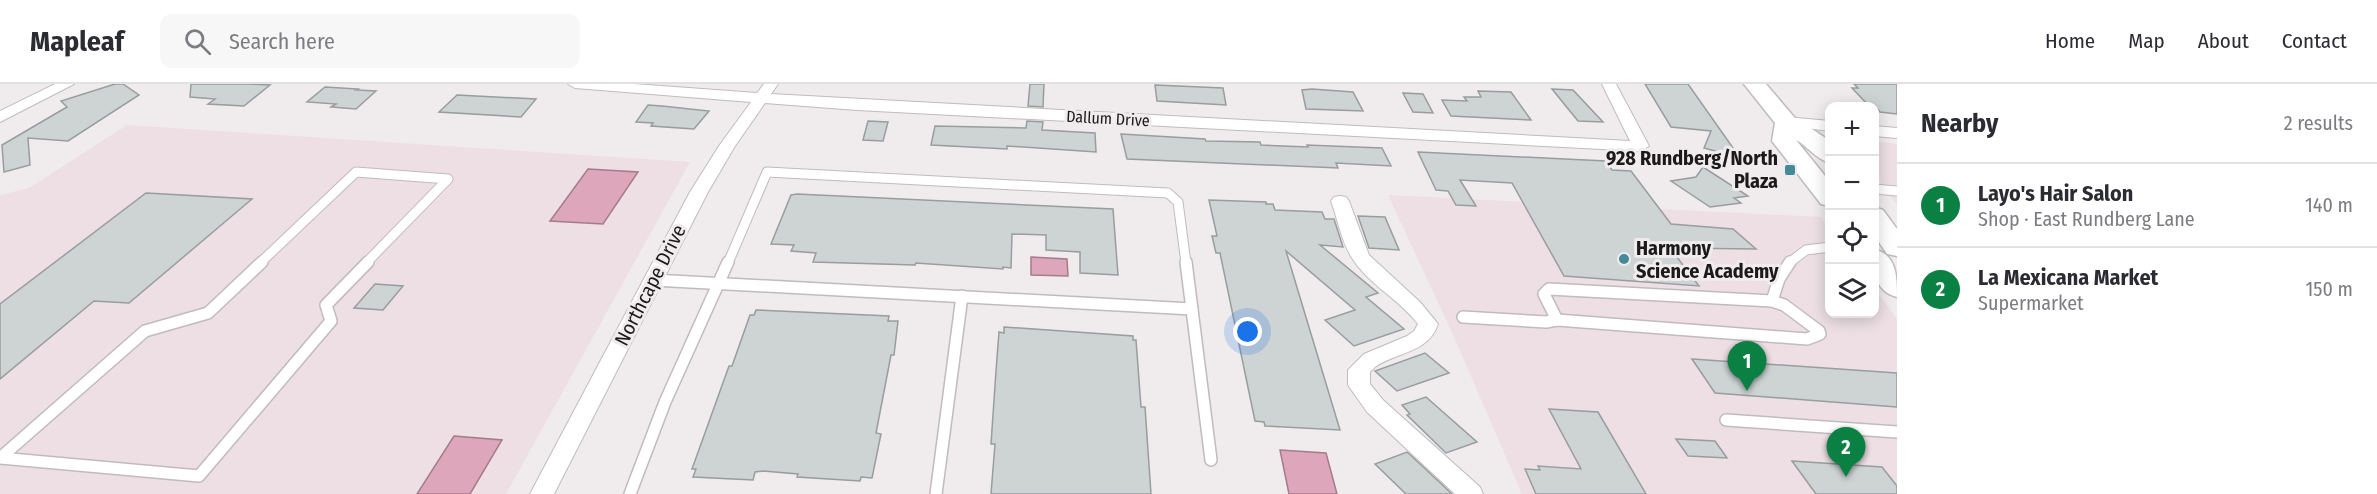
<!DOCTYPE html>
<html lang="en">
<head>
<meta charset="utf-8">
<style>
  :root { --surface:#fff; --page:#f7f7f7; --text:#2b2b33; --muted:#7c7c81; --line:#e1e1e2; --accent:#0b8043 }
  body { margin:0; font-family:"Fira Sans Condensed",sans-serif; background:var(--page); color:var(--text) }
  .controls { position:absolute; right:18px; top:18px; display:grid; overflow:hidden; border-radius:12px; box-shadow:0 3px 15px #0003 }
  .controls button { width:54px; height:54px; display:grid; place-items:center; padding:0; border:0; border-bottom:2px solid var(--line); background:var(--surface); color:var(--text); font:30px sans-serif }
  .you { position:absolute; left:1248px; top:248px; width:21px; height:21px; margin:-15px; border:4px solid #fff; border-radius:50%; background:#1a73e8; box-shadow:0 0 0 9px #1a73e833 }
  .badge { display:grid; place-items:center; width:39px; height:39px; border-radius:50%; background:var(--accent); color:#fff; font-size:20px; font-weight:700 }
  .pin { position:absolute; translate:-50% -50px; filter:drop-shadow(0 2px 3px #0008) }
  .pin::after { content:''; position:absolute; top:32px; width:21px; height:18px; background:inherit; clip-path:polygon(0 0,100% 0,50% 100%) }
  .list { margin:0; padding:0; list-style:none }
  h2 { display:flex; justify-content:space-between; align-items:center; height:78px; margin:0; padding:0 24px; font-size:26px }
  h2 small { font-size:20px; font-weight:400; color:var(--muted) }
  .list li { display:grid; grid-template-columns:39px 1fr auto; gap:18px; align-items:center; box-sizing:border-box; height:84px; padding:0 24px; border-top:2px solid var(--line) }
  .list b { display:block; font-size:22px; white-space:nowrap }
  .list p { margin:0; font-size:20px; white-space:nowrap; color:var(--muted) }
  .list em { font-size:20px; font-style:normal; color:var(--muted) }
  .icon { flex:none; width:33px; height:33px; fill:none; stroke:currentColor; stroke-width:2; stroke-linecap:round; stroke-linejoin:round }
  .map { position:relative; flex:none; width:1897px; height:410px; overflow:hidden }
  header { display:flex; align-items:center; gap:36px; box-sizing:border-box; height:84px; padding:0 30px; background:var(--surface); border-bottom:2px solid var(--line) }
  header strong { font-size:28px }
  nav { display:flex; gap:33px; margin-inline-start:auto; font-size:21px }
  .search { width:420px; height:54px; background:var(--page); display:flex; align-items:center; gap:15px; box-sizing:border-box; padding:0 21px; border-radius:12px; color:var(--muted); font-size:22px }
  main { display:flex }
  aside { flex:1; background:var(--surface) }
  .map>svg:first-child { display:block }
</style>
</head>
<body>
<header>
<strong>Mapleaf</strong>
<div class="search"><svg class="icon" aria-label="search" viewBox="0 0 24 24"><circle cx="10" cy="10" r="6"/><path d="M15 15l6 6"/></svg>Search here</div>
<nav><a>Home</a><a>Map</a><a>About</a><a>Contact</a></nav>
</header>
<main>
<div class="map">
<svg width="1897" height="410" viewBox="0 0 1897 410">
  <rect width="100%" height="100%" fill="#f0eced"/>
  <g fill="#eddfe4">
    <path d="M127,41L690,78L506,410H0V111L29,104Z"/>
    <path d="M1874,57L1897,60V121L1875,92Z"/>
    <path d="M1388,111L1821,133L1829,144L1830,230H1874L1875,205L1897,235V410H1522L1454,253Z"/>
  </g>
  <g fill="#dea6ba" stroke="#a47c8a" stroke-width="1.5">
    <path d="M588,85L638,88L603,140L550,137Z"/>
    <path d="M1031,173L1067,175L1068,192L1031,191Z"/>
    <path d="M454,352L502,356L470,410H417Z"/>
    <path d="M1280,366L1326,369L1337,410H1289Z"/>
  </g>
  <g fill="#ced3d4" stroke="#989d9e" stroke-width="1.5">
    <path d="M115,0H123L139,11L68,57L28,54L30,81L4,88L2,61L67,23L61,17Z"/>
    <path d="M191,0H248L270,1L244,22L208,20L215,15L190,13Z"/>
    <path d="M1030,0H1044L1043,23L1028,22Z"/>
    <path d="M1645,0H1688L1745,81L1711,72L1715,67L1704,64L1711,47L1671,43Z"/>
    <path d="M1854,0H1897V30L1880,28L1875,22H1869L1852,4H1858Z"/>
    <path d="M1155,1L1223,4L1226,21L1157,17Z"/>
    <path d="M325,3L358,5L356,6L376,7L356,25L331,23L336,20L307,18Z"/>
    <path d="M1312,5L1353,8L1363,27L1306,25L1302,6Z"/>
    <path d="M1552,5L1573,6L1603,38L1578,37Z"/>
    <path d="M1478,7L1511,8L1531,36L1451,32L1442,16L1467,17L1464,13H1481Z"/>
    <path d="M1403,9L1423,10L1433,29L1413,28Z"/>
    <path d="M457,11L536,15L521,33L439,28Z"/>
    <path d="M648,21L662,22L709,27L694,45L651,42L653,39L636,38Z"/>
    <path d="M868,37L888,38L883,57L863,56Z"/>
    <path d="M1027,37L1043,38L1042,46L1095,49L1096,68L1007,62V65L931,61L935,42L1026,44Z"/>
    <path d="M1121,50L1205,55L1206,57L1260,58L1261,61L1308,63L1307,61L1382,64L1391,82L1336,79L1338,84L1127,75Z"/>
    <path d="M1418,68L1606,77L1612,86L1631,87L1671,140L1733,145L1756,165L1670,164L1699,202L1564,192L1512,99L1460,96L1476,122L1456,121L1448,107L1436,106Z"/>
    <path d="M1703,83L1748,112L1734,114L1741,119L1710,123L1671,97L1696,93Z"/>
    <path d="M146,109L252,115L129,219L94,217L0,295V220Z"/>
    <path d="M797,110L1113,125L1118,191L1080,189V168L1046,166V151L1012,150L1011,184L1003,183V185L916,179L915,181L813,178L816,169L791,167L794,161L771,160L791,111Z"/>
    <path d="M1209,116L1266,118V120H1273L1275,126L1322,128L1325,135H1334L1343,163L1320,161L1378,209L1366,213L1404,245L1354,262L1325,236L1355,226L1286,167L1340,346L1265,342L1264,338L1255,337L1220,169H1216L1212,152H1217Z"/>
    <path d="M1358,132L1385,133L1399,166L1369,164Z"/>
    <path d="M375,200L403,202L383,226L354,224Z"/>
    <path d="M756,226L889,232L888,237H898L894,271H891L876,349L881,350L872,394L861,393L860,397L797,393L798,390L763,387L755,388L753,396L693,393L696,385H692L729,282H732L750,231H754Z"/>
    <path d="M1004,243L1133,252V256H1136L1141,323H1145L1151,410H991L995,360H991L996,287L999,248L1004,249Z"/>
    <path d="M1425,269L1449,289L1397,307L1375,287Z"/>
    <path d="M1692,275L1897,289V323L1715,309Z"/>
    <path d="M1426,313L1477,358L1446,369L1407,331L1410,330L1402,321Z"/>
    <path d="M1549,325L1598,328L1646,410H1536L1525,385L1540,386L1538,382L1581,385Z"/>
    <path d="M1676,355L1715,357L1727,374L1688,372Z"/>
    <path d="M1407,368L1419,379L1452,410H1406L1375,380Z"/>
    <path d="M1792,377L1882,383L1897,402V410H1816Z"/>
  </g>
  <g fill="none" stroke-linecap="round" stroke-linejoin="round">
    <g stroke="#c0bbbd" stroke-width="11">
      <g id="service-far1">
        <path d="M1874,105L1897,107"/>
        <path d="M260,179L356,88L448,95L366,179"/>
        <path d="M728,179L767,88L1168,109L1178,118L1186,179"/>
        <path d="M1789,179L1806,166L1830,163"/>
      </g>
    </g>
    <g stroke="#c0bbbd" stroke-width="14">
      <g id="service">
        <path d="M262,178L208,229L145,247L0,374L199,392L331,237L326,221L368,178"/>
        <path d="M1186,178L1211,376"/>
        <path d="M653,196L1192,225"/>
        <path d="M1463,233L1546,238L1557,236L1807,255L1820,250L1819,247L1784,221L1772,217L1779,195L1790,178"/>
        <path d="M1557,236L1544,210L1549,205L1772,217"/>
        <path d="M1726,336L1897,348"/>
        <path d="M630,410L665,318L728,178"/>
        <path d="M936,410L962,212"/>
      </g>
    </g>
    <g stroke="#c0bbbd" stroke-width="2">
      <g id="minor">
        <path d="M55,0H74L0,38V27Z"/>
        <path d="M568,0H634L757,9L764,0H778L771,10L1630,57L1602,0H1616L1649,62L1641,67L857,26L765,19L735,62L708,108L554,410H530L690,108L719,62L751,18L575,4Z"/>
        <path d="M1786,33L1830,37V47L1781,41L1778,38L1781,35Z"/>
        <path d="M1874,42L1897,44V54L1874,52Z"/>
        <path d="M1340,112L1346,113L1349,117L1369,171L1420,218L1438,240C1429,269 1396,268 1375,283L1370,288V300L1383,316L1480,403L1483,410H1455L1367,328L1348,301V286L1364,270L1407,252L1414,247L1418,240C1399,215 1369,201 1352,174C1341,157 1338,136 1331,117L1334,113Z"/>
      </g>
    </g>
    <g stroke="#c0bbbd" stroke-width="3">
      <g id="secondary">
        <path d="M1744,0H1766L1794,33L1830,57V79C1817,76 1806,61 1796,56L1830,98V122L1821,120L1776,62L1772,57L1775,39Z"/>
        <path d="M1874,123L1883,126L1897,145V172L1887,170L1874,151Z"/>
        <path d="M1874,165C1897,171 1897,193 1897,213C1873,207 1874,185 1874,165Z"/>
      </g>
    </g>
    <use href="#service-far1" stroke="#fff" stroke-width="9"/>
    <use href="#service" stroke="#fff" stroke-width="11"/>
    <use href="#minor" fill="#fff" fill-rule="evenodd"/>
    <use href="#secondary" fill="#fff" fill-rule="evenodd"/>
  </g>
  <g fill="#458a98" stroke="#f0eced" stroke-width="2">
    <rect x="1784" y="80" width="12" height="12" rx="3"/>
    <circle cx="1624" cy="175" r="6"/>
  </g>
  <g text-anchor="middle" stroke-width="6" stroke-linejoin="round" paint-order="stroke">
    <g font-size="16" fill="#1b191a" stroke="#f0eced">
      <text transform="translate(1108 34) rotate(3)" y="6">Dallum Drive</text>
    </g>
    <g font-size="20" font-weight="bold" fill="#1b191a" stroke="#f0eced" text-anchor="end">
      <text x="1778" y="81">928 Rundberg/North<tspan x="1778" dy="23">Plaza</tspan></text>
      <text x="1636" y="171" text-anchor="start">Harmony<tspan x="1636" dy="23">Science Academy</tspan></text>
    </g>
    <g font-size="20" fill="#1b191a" stroke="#f0eced">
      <text transform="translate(650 201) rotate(-63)" y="7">Northcape Drive</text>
    </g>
  </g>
</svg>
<div class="controls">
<button>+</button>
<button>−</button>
<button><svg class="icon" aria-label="locate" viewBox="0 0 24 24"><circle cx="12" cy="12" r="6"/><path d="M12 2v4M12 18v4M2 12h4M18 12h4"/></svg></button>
<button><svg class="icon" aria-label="layers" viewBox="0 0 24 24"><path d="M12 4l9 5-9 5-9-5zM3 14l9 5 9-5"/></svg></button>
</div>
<div class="you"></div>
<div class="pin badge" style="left:1747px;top:307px">1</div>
<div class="pin badge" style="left:1846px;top:393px">2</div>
</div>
<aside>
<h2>Nearby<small>2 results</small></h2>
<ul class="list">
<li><span class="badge">1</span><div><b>Layo's Hair Salon</b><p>Shop · East Rundberg Lane</p></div><em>140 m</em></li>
<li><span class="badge">2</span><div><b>La Mexicana Market</b><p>Supermarket</p></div><em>150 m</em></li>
</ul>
</aside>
</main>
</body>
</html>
